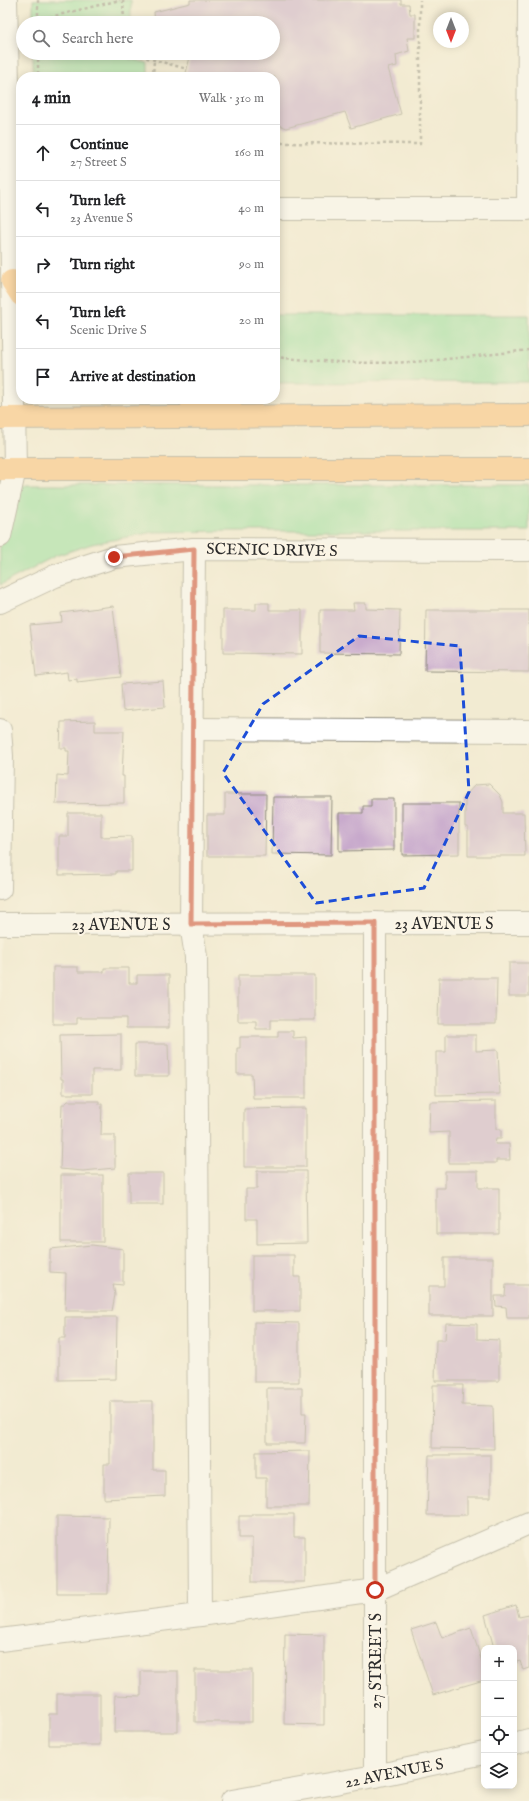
<!DOCTYPE html>
<html lang="en">
<head>
<meta charset="utf-8">
<style>
  :root { --surface:#fff; --page:#f6f6f6; --text:#202124; --muted:#757577; --line:#e0e0e0 }
  body { margin:0; font-family:"IM FELL English",serif; background:var(--page); color:var(--text) }
  .controls { position:absolute; right:12px; bottom:12px; display:grid; overflow:hidden; border-radius:8px; box-shadow:0 2px 10px #0003 }
  .controls button { width:36px; height:36px; display:grid; place-items:center; padding:0; border:0; border-bottom:1px solid var(--line); background:var(--surface); color:var(--text); font:20px sans-serif }
  .compass { position:absolute; left:433px; top:12px; width:36px; height:36px; border-radius:50%; background:var(--surface); box-shadow:0 2px 10px #0003; rotate:180deg }
  .stop { position:absolute; width:12px; height:12px; margin:-9px; border:3px solid #c8321e; border-radius:50%; background:#fff }
  .stop.end { background:#c8321e; border-color:#fff; box-shadow:0 1px 4px #0008 }
  .list { margin:0; padding:0; list-style:none }
  h2 { display:flex; justify-content:space-between; align-items:center; height:52px; margin:0; padding:0 16px; font-size:17px }
  h2 small { font-size:13px; font-weight:400; color:var(--muted) }
  .list li { display:grid; grid-template-columns:26px 1fr auto; gap:12px; align-items:center; box-sizing:border-box; height:56px; padding:0 16px; border-top:1px solid var(--line) }
  .list b { display:block; font-size:15px; white-space:nowrap }
  .list p { margin:0; font-size:13px; white-space:nowrap; color:var(--muted) }
  .list em { font-size:13px; font-style:normal; color:var(--muted) }
  .icon { flex:none; width:22px; height:22px; fill:none; stroke:currentColor; stroke-width:2; stroke-linecap:round; stroke-linejoin:round }
  .map { position:relative; flex:none; width:529px; height:1801px; overflow:hidden }
  .search { position:absolute; background:var(--surface); box-shadow:0 2px 10px #0003; left:16px; top:16px; width:264px; height:44px; display:flex; align-items:center; gap:10px; box-sizing:border-box; padding:0 14px; border-radius:22px; color:var(--muted); font-size:15px }
  .panel { position:absolute; background:var(--surface); box-shadow:0 2px 10px #0003; left:16px; top:72px; width:264px; height:332px; border-radius:16px }
  .map>svg:first-child { display:block }
</style>
</head>
<body>
<div class="map">
<svg width="529" height="1801" viewBox="0 0 529 1801">
  <rect width="100%" height="100%" fill="#fcf5e5"/>
  <filter id="ink" filterUnits="userSpaceOnUse"><feTurbulence type="fractalNoise" baseFrequency=".025" numOctaves="2"/><feDisplacementMap in="SourceGraphic" scale="8" xChannelSelector="R" yChannelSelector="G"/><feConvolveMatrix kernelMatrix="1 2 1 2 8 2 1 2 1" color-interpolation-filters="sRGB"/></filter>
  <filter id="wash" filterUnits="userSpaceOnUse"><feTurbulence type="fractalNoise" baseFrequency=".012" numOctaves="4" result="noise"/><feDisplacementMap in="SourceGraphic" scale="16" xChannelSelector="R" yChannelSelector="G"/><feGaussianBlur stdDeviation="0.9" result="paint"/><feColorMatrix in="noise" values="0 0 0 0 0 0 0 0 0 0 0 0 0 0 0 0 0 1.4 0 .05"/><feComposite in="paint" operator="in"/></filter>
  <g filter="url(#wash)">
    <rect width="100%" height="100%" fill="#f2ebd2"/>
    <g fill="#91df9c" stroke="#5e8564">
      <rect x="33" y="0" width="98" height="23"/>
      <path d="M33,53H130V59L148,63V77H33Z"/>
      <path d="M275,315H529V382L275,383Z"/>
      <path d="M0,485H529V531H235L153,532L92,544L55,556L0,585Z"/>
    </g>
    <g id="blocks">
      <g fill="#c7a9cc">
        <path d="M190,0H401V4H409L410,14H415V38H407L409,51L396,55L397,66L388,68L401,114L351,128L345,112L286,128L275,124V77H185L190,57L176,53H273V23H155L154,12L190,3Z"/>
        <path d="M256,603H269V610H302V654L223,653V610H256Z"/>
        <path d="M353,603H366V609L400,610L399,654L320,653V610H354Z"/>
        <path d="M113,606L121,677L77,682V679L68,680L67,672L36,676L30,625L62,622L61,613Z"/>
        <path d="M426,610H529V672L425,671Z"/>
        <path d="M163,681L165,707L123,711L121,684Z"/>
        <path d="M95,721V731H124L122,776H124V803L56,804L57,775L68,776L69,751H66V748H60L61,722Z"/>
        <path d="M489,784L500,795L503,802V813H524L525,856H468V827H465V796L475,785Z"/>
        <path d="M225,794H266L265,856H207V815H225Z"/>
        <path d="M273,797H332L331,855L272,854Z"/>
        <path d="M371,799H394V850L339,851V813H363V806H371Z"/>
        <path d="M402,803H459V854L402,855Z"/>
        <path d="M68,813H101V837L132,836V871H116V874L59,875V836H68Z"/>
        <rect x="509" y="963" width="20" height="33"/>
        <path d="M53,967H78V972H104V968H129V983H137V975H169V1028H126V1018H77V1024H53Z"/>
        <path d="M238,975H315V1020H271V1029H256V1021H238Z"/>
        <path d="M439,978H497L496,1024H438Z"/>
        <path d="M278,1031H293V1038L306,1037V1098H253L252,1074H237V1048H240V1037H278Z"/>
        <path d="M121,1034V1070H92V1094H63V1079H61L60,1035Z"/>
        <path d="M446,1035H476V1051L498,1050L500,1094L436,1095V1052H446Z"/>
        <path d="M135,1044H168L169,1076H135Z"/>
        <path d="M68,1101H99V1104H102L101,1135H115V1168L83,1171L60,1169L62,1104H65Z"/>
        <path d="M496,1101V1129H501V1139H496L495,1144H509L510,1160H496V1163H449V1132L429,1133L430,1102Z"/>
        <path d="M306,1108V1167H244V1109Z"/>
        <path d="M257,1171H306L307,1243L257,1244V1219H246V1189H257Z"/>
        <path d="M445,1171H478V1188H499V1234H436V1188H445Z"/>
        <rect x="129" y="1173" width="34" height="31"/>
        <rect x="61" y="1175" width="42" height="67"/>
        <path d="M92,1245L123,1249V1285L113,1284L115,1295L112,1311H65L66,1273L50,1272V1249Z"/>
        <path d="M252,1255H294V1277H300V1311H252Z"/>
        <path d="M444,1258H493V1316H429V1286H444Z"/>
        <path d="M506,1285H529V1318H507L506,1307L496,1306L495,1296H505Z"/>
        <path d="M65,1317H117L116,1379L59,1380V1338H65Z"/>
        <path d="M254,1322L299,1323V1382H254Z"/>
        <path d="M446,1323L477,1324V1339L499,1340V1381H435L436,1340H445Z"/>
        <path d="M433,1385H463L462,1405L493,1406L494,1449L432,1448Z"/>
        <path d="M267,1388H302V1413H306L305,1443H267Z"/>
        <path d="M110,1401H153V1470H165V1496L104,1499V1464H110Z"/>
        <path d="M310,1451L309,1506H266V1478H256V1452Z"/>
        <path d="M429,1455H491V1497H467V1515H427Z"/>
        <path d="M252,1514H294V1537H305V1582H252V1538H239V1516H252Z"/>
        <path d="M57,1516L109,1517L108,1594H57Z"/>
        <path d="M516,1605L519,1617L529,1615V1668L523,1670L520,1661L514,1663V1648H494L485,1615Z"/>
        <path d="M436,1622L442,1638L471,1628L484,1668V1680L433,1695L411,1630Z"/>
        <path d="M285,1634L324,1635V1725L284,1724Z"/>
        <rect x="195" y="1670" width="57" height="52"/>
        <path d="M141,1671H178V1732H114L115,1695L141,1696Z"/>
        <path d="M57,1694H100V1745H49V1714H57Z"/>
      </g>
    </g>
  </g>
  <g filter="url(#ink)">
    <use href="#blocks" fill-opacity="0" stroke="#8e8b7e" stroke-width="1"/>
    <g fill="none" stroke-linecap="round" stroke-linejoin="round">
      <g stroke="#8e8b7e" stroke-width="24">
        <g id="minor">
          <path d="M275,209H528L529,0"/>
          <path d="M0,536L15,469L11,208L6,0"/>
          <path d="M194,549L191,924L196,957L200,1615"/>
          <path d="M0,602L55,576L114,557L194,549L529,550"/>
          <path d="M193,729L529,731"/>
          <path d="M0,730L2,756L0,889"/>
          <path d="M0,924L529,923"/>
          <path d="M0,1640L200,1615L375,1590L529,1523"/>
          <path d="M514,1744L529,1740"/>
          <path d="M375,1776V923"/>
          <path d="M232,1801L375,1776L484,1753"/>
        </g>
      </g>
      <g stroke="#8e8b7e" stroke-width="24">
        <g id="major">
          <path d="M12,281L21,295"/>
          <path d="M190,399L231,409"/>
          <path d="M0,418L529,415"/>
          <path d="M0,469H529"/>
        </g>
      </g>
      <g stroke="#8e8b7e" stroke-width="2.5" stroke-dasharray="3 3" stroke-linecap="butt">
        <path d="M38,0V23"/>
        <path d="M123,0L124,23"/>
        <path d="M38,20L120,0"/>
        <path d="M38,53V77"/>
        <path d="M129,53L187,69"/>
        <path d="M153,77L154,60"/>
        <path d="M275,143L420,144V0"/>
        <path d="M275,357C324,362 375,365 425,361C460,358 494,354 529,350"/>
      </g>
      <use href="#minor" stroke="#fff" stroke-width="22"/>
      <use href="#major" stroke="#febc70" stroke-width="22"/>
    </g>
  </g>
  <g fill="none" stroke-linecap="round" stroke-linejoin="round" filter="url(#ink)">
    <path stroke="#c8321e" stroke-width="5" d="M114,557L194,549L191,924L375,923V1590"/>
  </g>
  <path d="M0 0H529V1801H0ZM359,636L460,646L469,792L424,888L316,903L223,773L263,704Z" fill="#f2ebd2" fill-opacity=".55" fill-rule="evenodd"/>
  <path fill="none" stroke="#1d4ed8" stroke-width="3" stroke-dasharray="8 5" stroke-linejoin="round" d="M359,636L460,646L469,792L424,888L316,903L223,773L263,704Z"/>
  <g text-anchor="middle" stroke-width="4" stroke-linejoin="round" paint-order="stroke">
    <g font-size="16" fill="#2b2b2b" stroke="#fcf5e5">
      <text transform="translate(272 549) rotate(1)" y="6">SCENIC DRIVE S</text>
      <text x="444" y="929">23 AVENUE S</text>
      <text x="121" y="930">23 AVENUE S</text>
      <text transform="translate(375 1661) rotate(-90)" y="6">27 STREET S</text>
      <text transform="translate(394 1772) rotate(-11)" y="6">22 AVENUE S</text>
    </g>
  </g>
</svg>
<div class="controls">
<button>+</button>
<button>−</button>
<button><svg class="icon" aria-label="locate" viewBox="0 0 24 24"><circle cx="12" cy="12" r="6"/><path d="M12 2v4M12 18v4M2 12h4M18 12h4"/></svg></button>
<button><svg class="icon" aria-label="layers" viewBox="0 0 24 24"><path d="M12 4l9 5-9 5-9-5zM3 14l9 5 9-5"/></svg></button>
</div>
<svg class="compass" viewBox="-18 -18 36 36"><path d="M0-13l5 13h-10z" fill="#e53935"/><path d="M0 13l5-13h-10z" fill="#757577"/></svg>
<div class="stop" style="left:375px;top:1590px"></div>
<div class="stop end" style="left:114px;top:557px"></div>
<div class="search"><svg class="icon" aria-label="search" viewBox="0 0 24 24"><circle cx="10" cy="10" r="6"/><path d="M15 15l6 6"/></svg>Search here</div>
<section class="panel">
<h2>4 min<small>Walk · 310 m</small></h2>
<ul class="list">
<li><svg class="icon" aria-label="ahead" viewBox="0 0 24 24"><path d="M12 20V5M6 11l6-6 6 6"/></svg><div><b>Continue</b><p>27 Street S</p></div><em>160 m</em></li>
<li><svg class="icon" aria-label="left" viewBox="0 0 24 24"><path d="M17 20v-9H6M10 6l-5 5 5 5"/></svg><div><b>Turn left</b><p>23 Avenue S</p></div><em>40 m</em></li>
<li><svg class="icon" aria-label="right" viewBox="0 0 24 24"><path d="M7 20v-9h11M14 6l5 5-5 5"/></svg><div><b>Turn right</b></div><em>90 m</em></li>
<li><svg class="icon" aria-label="left" viewBox="0 0 24 24"><path d="M17 20v-9H6M10 6l-5 5 5 5"/></svg><div><b>Turn left</b><p>Scenic Drive S</p></div><em>20 m</em></li>
<li><svg class="icon" aria-label="arrive" viewBox="0 0 24 24"><path d="M6 21V4h12l-3 4 3 4H6"/></svg><div><b>Arrive at destination</b></div></li>
</ul>
</section>
</div>
</body>
</html>
